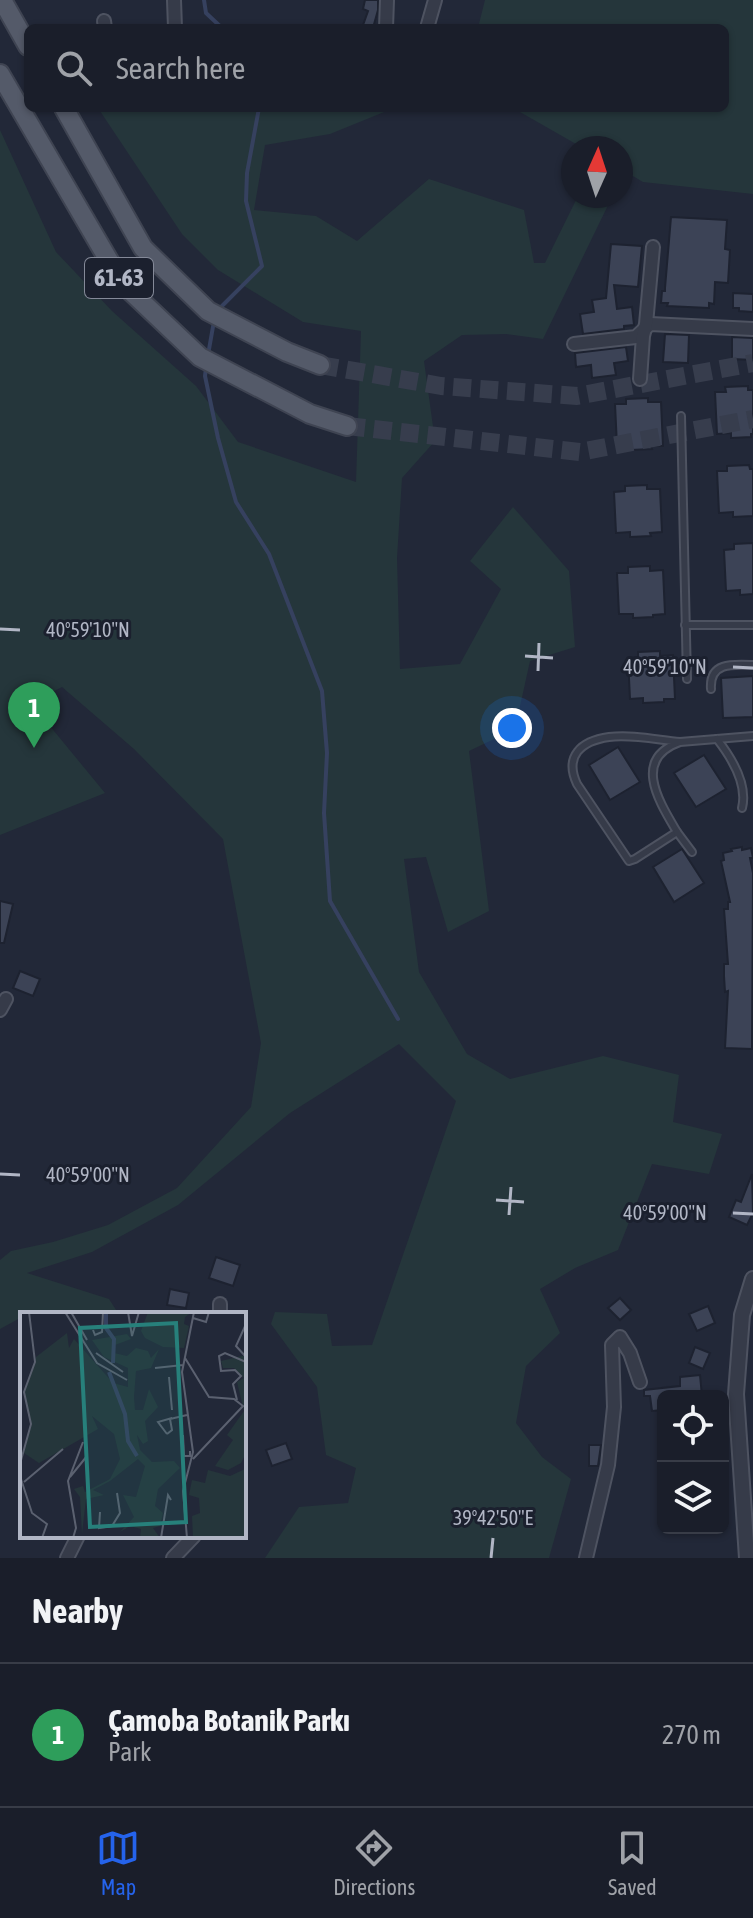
<!DOCTYPE html>
<html lang="en">
<head>
<meta charset="utf-8">
<style>
  :root { --surface:#1a1e2a; --page:#272b36; --text:#f1f3f6; --muted:#9fa2a8; --line:#383c47; --accent:#2563eb }
  body { margin:0; font-family:"Asap Condensed",sans-serif; background:var(--page); color:var(--text) }
  .controls { position:absolute; right:24px; bottom:24px; display:grid; overflow:hidden; border-radius:12px; box-shadow:0 2px 6px #0004 }
  .controls button { width:72px; height:72px; display:grid; place-items:center; padding:0; border:0; border-bottom:2px solid var(--line); background:var(--surface); color:var(--text); font:40px sans-serif }
  .compass { position:absolute; left:561px; top:136px; width:72px; height:72px; border-radius:50%; background:var(--surface); box-shadow:0 2px 6px #0004; rotate:3deg }
  .you { position:absolute; left:512px; top:728px; width:28px; height:28px; margin:-20px; border:6px solid #fff; border-radius:50%; background:#1a73e8; box-shadow:0 0 0 12px #1a73e833 }
  .badge { display:grid; place-items:center; width:52px; height:52px; border-radius:50%; background:var(--accent); color:#fff; font-size:26px; font-weight:700 }
  .pin { position:absolute; translate:-50% -66px; filter:drop-shadow(0 2px 4px #0008) }
  .pin::after { content:''; position:absolute; top:42px; width:28px; height:24px; background:inherit; clip-path:polygon(0 0,100% 0,50% 100%) }
  .list { margin:0; padding:0; list-style:none }
  h2 { display:flex; justify-content:space-between; align-items:center; height:104px; margin:0; padding:0 32px; font-size:34px }
  h2 small { font-size:26px; font-weight:400; color:var(--muted) }
  .list li { display:grid; grid-template-columns:52px 1fr auto; gap:24px; align-items:center; box-sizing:border-box; height:144px; padding:0 32px; border-top:2px solid var(--line) }
  .list b { display:block; font-size:30px; white-space:nowrap }
  .list p { margin:0; font-size:26px; white-space:nowrap; color:var(--muted) }
  .list em { font-size:26px; font-style:normal; color:var(--muted) }
  .icon { flex:none; width:44px; height:44px; fill:none; stroke:currentColor; stroke-width:2; stroke-linecap:round; stroke-linejoin:round }
  .map { position:relative; flex:none; width:753px; height:1558px; overflow:hidden }
  .search { position:absolute; background:var(--surface); box-shadow:0 2px 6px #0004; left:24px; right:24px; top:24px; height:88px; display:flex; align-items:center; gap:20px; box-sizing:border-box; padding:0 28px; border-radius:12px; color:var(--muted); font-size:30px }
  .sheet { height:248px; background:var(--surface) }
  nav { display:flex; justify-content:space-around; align-items:center; box-sizing:border-box; height:112px; border-top:2px solid var(--line); background:var(--surface); font-size:22px; color:var(--muted) }
  nav a { display:grid; justify-items:center; gap:4px }
  nav .on { color:var(--accent) }
  .map>svg:first-child { display:block }
</style>
</head>
<body>
<div class="map">
<svg width="753" height="1558" viewBox="0 0 753 1558">
  <rect width="100%" height="100%" fill="#222838"/>
  <g fill="#25363b">
    <path d="M485,0H753V194L643,182L621,169V148H583L513,108H725V28H478Z"/>
    <path d="M98,108H394L330,134L265,145L254,210L316,216L357,241L429,179L524,210L534,263H545L578,196L612,197L543,339L506,334L462,335L424,361L435,441L402,478L397,558L400,669L460,664L501,589L470,561L513,507L569,571L575,647L530,661L515,729L469,751L489,911L448,932L426,857L404,859L419,972L467,1054L510,1079L603,1056L679,1075L673,1122L722,1134L709,1174L652,1164L618,1250L575,1268L540,1289L560,1333L526,1366L516,1423L542,1457L571,1479L549,1558H265L299,1507L348,1503L356,1468L326,1455L317,1387L271,1324L275,1312L327,1314L332,1346L372,1345L456,1101L399,1044L290,1113L178,1205L92,1252L27,1273L109,1299L118,1313L32,1312L22,1314V1317L0,1329V1260L11,1251L53,1242L108,1225L177,1188L251,1107L261,1043L223,839L134,749L62,687L31,703L105,793L0,835V130L56,252L112,311L196,386L238,442L356,482L361,331L303,322L218,270L182,234Z"/>
  </g>
  <g fill="none" stroke-linecap="round" stroke-linejoin="round">
    <g stroke="#36415f" stroke-width="4">
      <path d="M204,0L206,13L222,28"/>
      <path d="M219,309L262,266L246,201L247,173L259,108"/>
      <path d="M208,355L214,321"/>
      <path d="M206,368L205,376L218,438L236,502L269,554L322,691L327,753L324,813L330,901L398,1019"/>
    </g>
  </g>
  <g fill="#3c4356" stroke="#1d2230" stroke-width="2">
    <path d="M365,0H378V10L373,28H362L368,11L363,9Z"/>
    <path d="M671,217L727,220L725,249L730,250L728,283L715,282L714,304L709,303V308L667,306L668,303H661L662,291H665V288Z"/>
    <path d="M611,244L642,246L638,287L614,285L617,309L632,307L634,325L624,326V329L583,334L580,314L594,312L592,300L606,298Z"/>
    <path d="M733,293L753,294V312L739,311V308H733Z"/>
    <path d="M665,334L689,335L688,363L663,362Z"/>
    <path d="M732,337L753,338V360L732,359Z"/>
    <path d="M626,347L628,361L614,363L616,375L592,378L591,365L576,367L575,353Z"/>
    <path d="M748,386V390H753V434H751V437L731,438V433L717,434L715,392H726L725,387Z"/>
    <path d="M648,398V402H661L663,446H651L652,449L631,450V445L617,446L615,404H626V399Z"/>
    <path d="M749,465L750,469H753V516L733,517V512L719,513L717,471H727V466Z"/>
    <path d="M647,485V489H660L662,532L650,533L651,536L630,537V532L616,533L614,492L625,491V486Z"/>
    <path d="M753,543V594L740,595V590L726,591L724,550L734,549V544Z"/>
    <path d="M650,566V571L663,570L665,614L653,615V617L633,618V614H619L617,573H628V567Z"/>
    <path d="M660,651V656L673,655L675,699H664V702L643,703V698L630,699L628,658L638,657V652Z"/>
    <path d="M753,676V717L723,718L721,678Z"/>
    <path d="M618,747L640,782L610,800L589,765Z"/>
    <path d="M704,755L726,789L696,807L674,773Z"/>
    <path d="M742,847V850L751,848L753,858H750L753,873L752,1049L725,1048L728,991L725,992L724,976V964H728L724,909H728V902H730L721,861L724,860L723,853L732,851L731,849Z"/>
    <path d="M682,849L704,883L674,902L653,867Z"/>
    <path d="M0,901L13,904L4,943H0Z"/>
    <path d="M20,971L40,979L33,996L13,988Z"/>
    <path d="M752,1174L753,1213L747,1225L729,1217L736,1200L741,1202Z"/>
    <path d="M216,1257L240,1265L233,1286L209,1278Z"/>
    <path d="M170,1289L189,1293L186,1308L167,1305Z"/>
    <path d="M620,1298L631,1310L620,1320L608,1308Z"/>
    <path d="M708,1306L715,1323L697,1331L689,1314Z"/>
    <path d="M695,1347L710,1353L703,1369L689,1363Z"/>
    <path d="M700,1375L702,1396H663V1410L652,1411L650,1396H644V1390L680,1386V1377Z"/>
    <path d="M286,1443L292,1459L272,1466L266,1450Z"/>
    <path d="M589,1445H601L598,1466H589Z"/>
  </g>
  <g fill="none" stroke-linecap="round" stroke-linejoin="round">
    <g stroke="#373d4d" stroke-width="18" stroke-dasharray="18 9" stroke-linecap="butt">
      <path d="M320,365L441,386L577,396L753,363"/>
      <path d="M347,426L580,452L753,419"/>
    </g>
    <g stroke="#4e5361" stroke-width="10">
      <g id="service">
        <path d="M681,416L687,679"/>
        <path d="M685,625H753"/>
        <path d="M711,689C709,662 733,664 753,665"/>
        <path d="M717,739C731,757 748,784 742,808"/>
        <path d="M680,742C658,740 632,734 609,737C581,741 564,756 577,784L629,861L635,859L677,832C660,803 631,759 680,742L753,736"/>
        <path d="M677,832L692,852"/>
      </g>
    </g>
    <g stroke="#4e5361" stroke-width="16">
      <g id="minor">
        <path d="M174,0L175,28"/>
        <path d="M104,21L105,28"/>
        <path d="M386,28L387,0"/>
        <path d="M427,28L435,0"/>
        <path d="M574,344L636,337L650,324L753,329"/>
        <path d="M640,379L643,336L646,324L653,247"/>
        <path d="M0,1010L6,999"/>
        <path d="M220,1314V1304"/>
        <path d="M67,1558L78,1536"/>
        <path d="M173,1558L194,1536"/>
        <path d="M586,1558L608,1465L614,1407L612,1345L620,1337L630,1353L640,1382"/>
      </g>
    </g>
    <g stroke="#4e5361" stroke-width="18">
      <path id="tertiary" d="M747,1558L736,1394L742,1315L753,1279"/>
    </g>
    <g stroke="#3f4452" stroke-width="22">
      <g id="primary">
        <path d="M2,0L28,46"/>
        <path d="M0,74L122,283L200,357L310,414L347,426"/>
        <path d="M64,108L143,248L208,311L287,352L320,365"/>
      </g>
    </g>
    <use href="#service" stroke="#363b49" stroke-width="6"/>
    <use href="#minor" stroke="#363b49" stroke-width="12"/>
    <use href="#tertiary" stroke="#363b49" stroke-width="14"/>
    <use href="#primary" stroke="#545a69" stroke-width="18"/>
  </g>
  <path fill="none" stroke="#b1b6c5" stroke-width="3" d="M0,629L20,630M525,656L553,658M733,667L753,668M538,671L539,643M0,1174L20,1175M496,1200L524,1202M733,1213L753,1214M509,1215L511,1187M491,1558L493,1538"/>
  <g text-anchor="middle" stroke-width="6" stroke-linejoin="round" paint-order="stroke">
    <rect fill="#1b202e" stroke="#848998" stroke-width="2" x="85" y="258" width="68" height="40" rx="6"/>
    <g font-size="24" font-weight="bold" fill="#b1b6c5">
      <text x="119" y="286">61-63</text>
    </g>
  </g>
  <g transform="translate(20 1312)">
    <rect width="226" height="226" fill="#222838"/>
    <path d="M128,0H172L165,5L164,12L169,14L164,36L143,35L125,26L121,19ZM47,21L49,36L54,27L93,71L108,75V56L84,45L72,28L107,22L111,27L95,33L94,41L107,44L116,36L128,39L131,46L139,37L131,56L116,59L114,85L115,98H123L129,77L138,95L125,109L128,129L123,132L117,123L120,138L132,150L154,149L160,156L138,177L135,194L143,201L140,214L133,216L140,226H120L121,217L110,214L100,220L114,205L103,183L116,185L125,154L118,147L90,169L73,178L84,183L66,187L62,222L60,185L54,177L63,174L65,180L90,167L100,147L94,122L72,104L78,117L19,151L4,141L11,112L4,80L16,45ZM226,43V141L221,151L208,158L195,154L213,128L207,123L224,99L217,70L224,66L214,56H203L201,49ZM225,157L226,226H173L172,204L180,201L179,186L169,183L172,168L185,171L188,158L210,164Z" fill="#25363b"/>
    <path fill="none" stroke="#36415f" stroke-width="4" d="M86,0V16L94,27L93,51M89,60L105,102L108,129L117,144"/>
    <path fill="none" stroke="#5b6170" stroke-width="2" d="M45,0L77,51L107,68M51,0L67,28M108,0L112,24L119,0M173,6L186,10L189,0M226,12L216,34L226,45M73,18L75,23L82,20L83,0M76,41L103,60M165,46L189,85L214,87L223,94L173,147M135,56L163,53M149,65L152,98M217,88L213,72L221,64L215,58L201,59L199,44L205,41L226,50M147,122L152,118L150,107L167,103M147,122L138,110L152,106M163,123L164,144H170V139M0,152L11,112L4,80L15,50L9,0M0,164L12,201L27,212L22,226M50,165L67,144M4,170L43,137M80,200L79,216L92,214L100,201L97,181M53,226L56,216L48,169L63,130M141,226L148,183L151,188M167,226L163,179L173,140L162,60L174,0"/>
    <path fill="#27807b" fill-opacity="0.15" stroke="#27807b" stroke-width="4" d="M156,11L166,210L70,215L60,16Z"/>
    <rect width="226" height="226" fill="none" stroke="#b1b6c5" stroke-width="4"/>
  </g>
  <g font-size="20" text-anchor="middle" fill="#b1b6c5" stroke="#1b202e" stroke-width="6" stroke-linejoin="round" paint-order="stroke">
    <text x="88" y="637">40°59'10"N</text>
    <text x="665" y="674">40°59'10"N</text>
    <text x="88" y="1182">40°59'00"N</text>
    <text x="665" y="1220">40°59'00"N</text>
    <text x="493" y="1525">39°42'50"E</text>
  </g>
</svg>
<div class="controls">
<button><svg class="icon" aria-label="locate" viewBox="0 0 24 24"><circle cx="12" cy="12" r="6"/><path d="M12 2v4M12 18v4M2 12h4M18 12h4"/></svg></button>
<button><svg class="icon" aria-label="layers" viewBox="0 0 24 24"><path d="M12 4l9 5-9 5-9-5zM3 14l9 5 9-5"/></svg></button>
</div>
<svg class="compass" viewBox="-18 -18 36 36"><path d="M0-13l5 13h-10z" fill="#e53935"/><path d="M0 13l5-13h-10z" fill="#9fa2a8"/></svg>
<div class="you"></div>
<div class="pin badge" style="left:34px;top:748px;background:#2e9e5b">1</div>
<div class="search"><svg class="icon" aria-label="search" viewBox="0 0 24 24"><circle cx="10" cy="10" r="6"/><path d="M15 15l6 6"/></svg>Search here</div>
</div>
<section class="sheet">
<h2>Nearby<small></small></h2>
<ul class="list">
<li><span class="badge" style="background:#2e9e5b">1</span><div><b>Çamoba Botanik Parkı</b><p>Park</p></div><em>270 m</em></li>
</ul>
</section>
<nav>
<a class="on"><svg class="icon" aria-label="map" viewBox="0 0 24 24"><path d="M3 6l6-2 6 2 6-2v14l-6 2-6-2-6 2zM9 4v14M15 6v14"/></svg>Map</a>
<a><svg class="icon" aria-label="directions" viewBox="0 0 24 24"><path d="M12 3l9 9-9 9-9-9zM9 14v-3h6M13 9l2 2-2 2"/></svg>Directions</a>
<a><svg class="icon" aria-label="saved" viewBox="0 0 24 24"><path d="M7 4h10v16l-5-4-5 4z"/></svg>Saved</a>
</nav>
</body>
</html>
